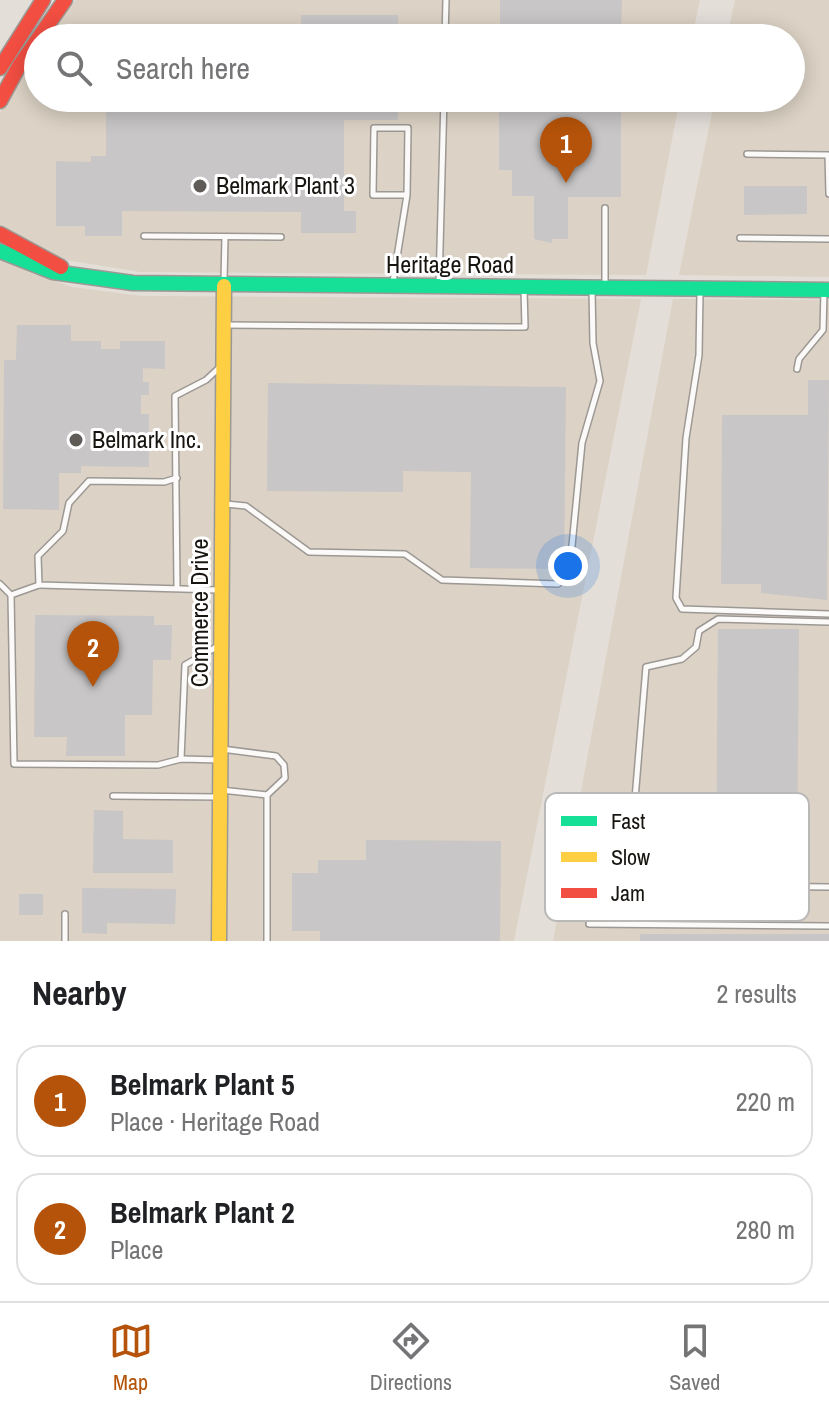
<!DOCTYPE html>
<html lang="en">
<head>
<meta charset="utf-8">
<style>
  :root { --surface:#fff; --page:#f6f6f6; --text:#202124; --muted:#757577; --line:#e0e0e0; --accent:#b45309 }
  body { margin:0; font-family:"Archivo Narrow",sans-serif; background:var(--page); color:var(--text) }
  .you { position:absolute; left:568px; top:566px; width:28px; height:28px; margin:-20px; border:6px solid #fff; border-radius:50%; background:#1a73e8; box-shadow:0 0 0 12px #1a73e833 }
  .badge { display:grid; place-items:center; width:52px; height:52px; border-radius:50%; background:var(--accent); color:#fff; font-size:26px; font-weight:700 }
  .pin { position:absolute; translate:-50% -66px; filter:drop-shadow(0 2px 4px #0008) }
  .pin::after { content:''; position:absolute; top:42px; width:28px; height:24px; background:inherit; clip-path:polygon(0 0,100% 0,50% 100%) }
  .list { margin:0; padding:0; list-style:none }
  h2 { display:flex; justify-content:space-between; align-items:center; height:104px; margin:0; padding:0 32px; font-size:34px }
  h2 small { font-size:26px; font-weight:400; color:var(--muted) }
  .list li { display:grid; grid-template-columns:52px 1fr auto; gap:24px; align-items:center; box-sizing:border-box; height:112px; margin:0 16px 16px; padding:0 16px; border:2px solid var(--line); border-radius:24px }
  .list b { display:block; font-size:30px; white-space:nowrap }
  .list p { margin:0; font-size:26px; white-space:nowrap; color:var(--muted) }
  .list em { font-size:26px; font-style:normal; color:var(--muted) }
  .icon { flex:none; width:44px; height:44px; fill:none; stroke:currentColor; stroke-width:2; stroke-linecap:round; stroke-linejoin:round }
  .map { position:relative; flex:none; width:829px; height:941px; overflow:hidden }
  .search { position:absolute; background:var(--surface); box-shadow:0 4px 20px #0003; left:24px; right:24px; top:24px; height:88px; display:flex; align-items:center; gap:20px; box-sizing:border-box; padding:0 28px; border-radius:44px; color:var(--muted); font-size:30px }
  .sheet { height:360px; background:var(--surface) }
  nav { display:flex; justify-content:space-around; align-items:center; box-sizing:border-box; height:112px; border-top:2px solid var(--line); background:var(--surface); font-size:22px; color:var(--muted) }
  nav a { display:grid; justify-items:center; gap:4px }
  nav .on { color:var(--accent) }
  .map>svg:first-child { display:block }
</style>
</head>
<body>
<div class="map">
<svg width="829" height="941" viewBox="0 0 829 941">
  <rect width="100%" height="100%" fill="#e3ded8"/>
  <g fill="#dcd2c5">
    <path d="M76,0H700L692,38H45Z"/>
    <path d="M735,0H829V277L679,275L715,98H791V38H727Z"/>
    <path d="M38,48V98H680L646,275L140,272L66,260L38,249L0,227V113Z"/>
    <path d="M0,257L33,274L72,287L141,296L641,299L514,941H0Z"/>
    <path d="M673,299L829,300V941H553Z"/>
  </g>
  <g fill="#c8c6c6">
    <path d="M500,0H622L621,38L500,35Z"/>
    <rect x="301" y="15" width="97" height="23"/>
    <path d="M106,98H398V120H344V211H356V233H301V212L122,211V236H85V226H56V161L91,162V156H106Z"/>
    <path d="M513,98H621V197H568V239H552V243L534,239V196H512V170H499V101L513,102Z"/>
    <path d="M744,186H807V214L744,215Z"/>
    <path d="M17,325H71V341H101V349H120V341H165V369L143,368V382H149V395H141V414H149V467L81,466V473H59V510L3,509L4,360H16Z"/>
    <path d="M808,380H829L827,600L761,593V584H721L722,415H808Z"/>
    <path d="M268,383L566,387L564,569L470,568L471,472L403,471V492L267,491Z"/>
    <path d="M35,615L154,616V625H172L171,660H153L152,715H125V756H66L67,737H34Z"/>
    <path d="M718,629H799L797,863H716Z"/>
    <path d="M94,810L123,811V839L173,840V873H93Z"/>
    <path d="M366,840L501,841L500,941H320V931H292V873H318V860H366Z"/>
    <path d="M82,888L176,889L175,924L107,923V934L82,933Z"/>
    <rect x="19" y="894" width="24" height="21"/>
    <rect x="640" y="934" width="189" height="7"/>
  </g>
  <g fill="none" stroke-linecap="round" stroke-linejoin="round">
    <g stroke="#9c9894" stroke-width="8">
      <g id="lane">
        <path d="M445,37H495"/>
        <path d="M445,38L446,0"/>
        <path d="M747,154L828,155L829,194"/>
        <path d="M605,208V287"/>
        <path d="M144,236L281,237"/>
        <path d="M740,238L829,239"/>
        <path d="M224,281L225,237"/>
        <path d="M393,282L407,195L408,128H374L373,195H407"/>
        <path d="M439,285L444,98"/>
        <path d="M700,292L699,355L686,438L676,598L682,609L829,614"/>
        <path d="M225,325L525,327L524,289"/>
        <path d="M797,369L799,359L823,330L824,291"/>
        <path d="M177,478L164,482L89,481L69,503L63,531L38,556L39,585L218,590"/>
        <path d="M226,504L246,506L309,552L405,554L442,580L558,584L570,566L582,443L600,381L593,343L592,289"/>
        <path d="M0,584L11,595"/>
        <path d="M39,585L11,595L14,764L158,765L181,759L220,760"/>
        <path d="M177,587L175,396L206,380L220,367"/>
        <path d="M829,622L718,619L699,631L696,647L682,659L646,667L632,835L637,874L652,885L829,887"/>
        <path d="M222,749L276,756L284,765L285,778L267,795"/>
        <path d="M181,759L185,665L220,645"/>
        <path d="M221,790L267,795V941"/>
        <path d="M113,796L219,797"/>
        <path d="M589,924L829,926"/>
        <path d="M65,941V914"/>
      </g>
    </g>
    <g stroke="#9c9894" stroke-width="17">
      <path id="fast" d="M0,251L53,272L133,283L829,290"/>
    </g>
    <g stroke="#9c9894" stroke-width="17">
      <path id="slow" d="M219,941L224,286"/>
    </g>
    <g stroke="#9c9894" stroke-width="17">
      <g id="jam">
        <path d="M0,68L43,0"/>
        <path d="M0,101L19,66L65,0"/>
        <path d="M0,234L61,267"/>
      </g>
    </g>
    <use href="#lane" stroke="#fbfaf9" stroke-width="5"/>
    <use href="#fast" stroke="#16e098" stroke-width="14"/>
    <use href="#slow" stroke="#ffcf43" stroke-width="14"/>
    <use href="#jam" stroke="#f24e42" stroke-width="14"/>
  </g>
  <g fill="#5f5b57" stroke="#fff" stroke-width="3">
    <circle cx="200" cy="186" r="8"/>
    <circle cx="76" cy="440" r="8"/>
  </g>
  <g text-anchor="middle" stroke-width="6" stroke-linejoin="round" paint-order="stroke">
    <g font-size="24" fill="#181511" stroke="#fff" text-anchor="start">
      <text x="216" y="194">Belmark Plant 3</text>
      <text x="92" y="448">Belmark Inc.</text>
    </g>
    <g font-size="24" fill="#181511" stroke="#fff">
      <text x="450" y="273">Heritage Road</text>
      <text transform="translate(200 613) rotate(-90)" y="8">Commerce Drive</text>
    </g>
  </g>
  <rect x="545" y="793" width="264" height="128" rx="12" fill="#fff" stroke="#bab9b8" stroke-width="2"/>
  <rect x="561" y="816" width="36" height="10" fill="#16e098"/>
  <rect x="561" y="852" width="36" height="10" fill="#ffcf43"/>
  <rect x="561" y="888" width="36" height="10" fill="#f24e42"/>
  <g font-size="22" fill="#181511">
    <text x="611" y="829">Fast</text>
    <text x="611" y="865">Slow</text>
    <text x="611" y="901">Jam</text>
  </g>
</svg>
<div class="you"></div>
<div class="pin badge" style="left:566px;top:183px">1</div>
<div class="pin badge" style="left:93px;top:687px">2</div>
<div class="search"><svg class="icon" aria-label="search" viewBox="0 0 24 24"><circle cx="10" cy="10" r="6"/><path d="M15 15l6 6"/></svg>Search here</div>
</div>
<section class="sheet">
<h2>Nearby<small>2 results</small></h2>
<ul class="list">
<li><span class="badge">1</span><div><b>Belmark Plant 5</b><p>Place · Heritage Road</p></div><em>220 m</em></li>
<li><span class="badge">2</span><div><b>Belmark Plant 2</b><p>Place</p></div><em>280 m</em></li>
</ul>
</section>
<nav>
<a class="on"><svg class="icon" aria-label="map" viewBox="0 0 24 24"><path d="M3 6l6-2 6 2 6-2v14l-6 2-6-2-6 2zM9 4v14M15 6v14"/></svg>Map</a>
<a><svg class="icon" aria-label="directions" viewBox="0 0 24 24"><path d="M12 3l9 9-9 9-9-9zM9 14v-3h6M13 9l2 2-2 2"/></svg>Directions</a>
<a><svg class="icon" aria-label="saved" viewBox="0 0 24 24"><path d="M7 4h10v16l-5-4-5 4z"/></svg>Saved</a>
</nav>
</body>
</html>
